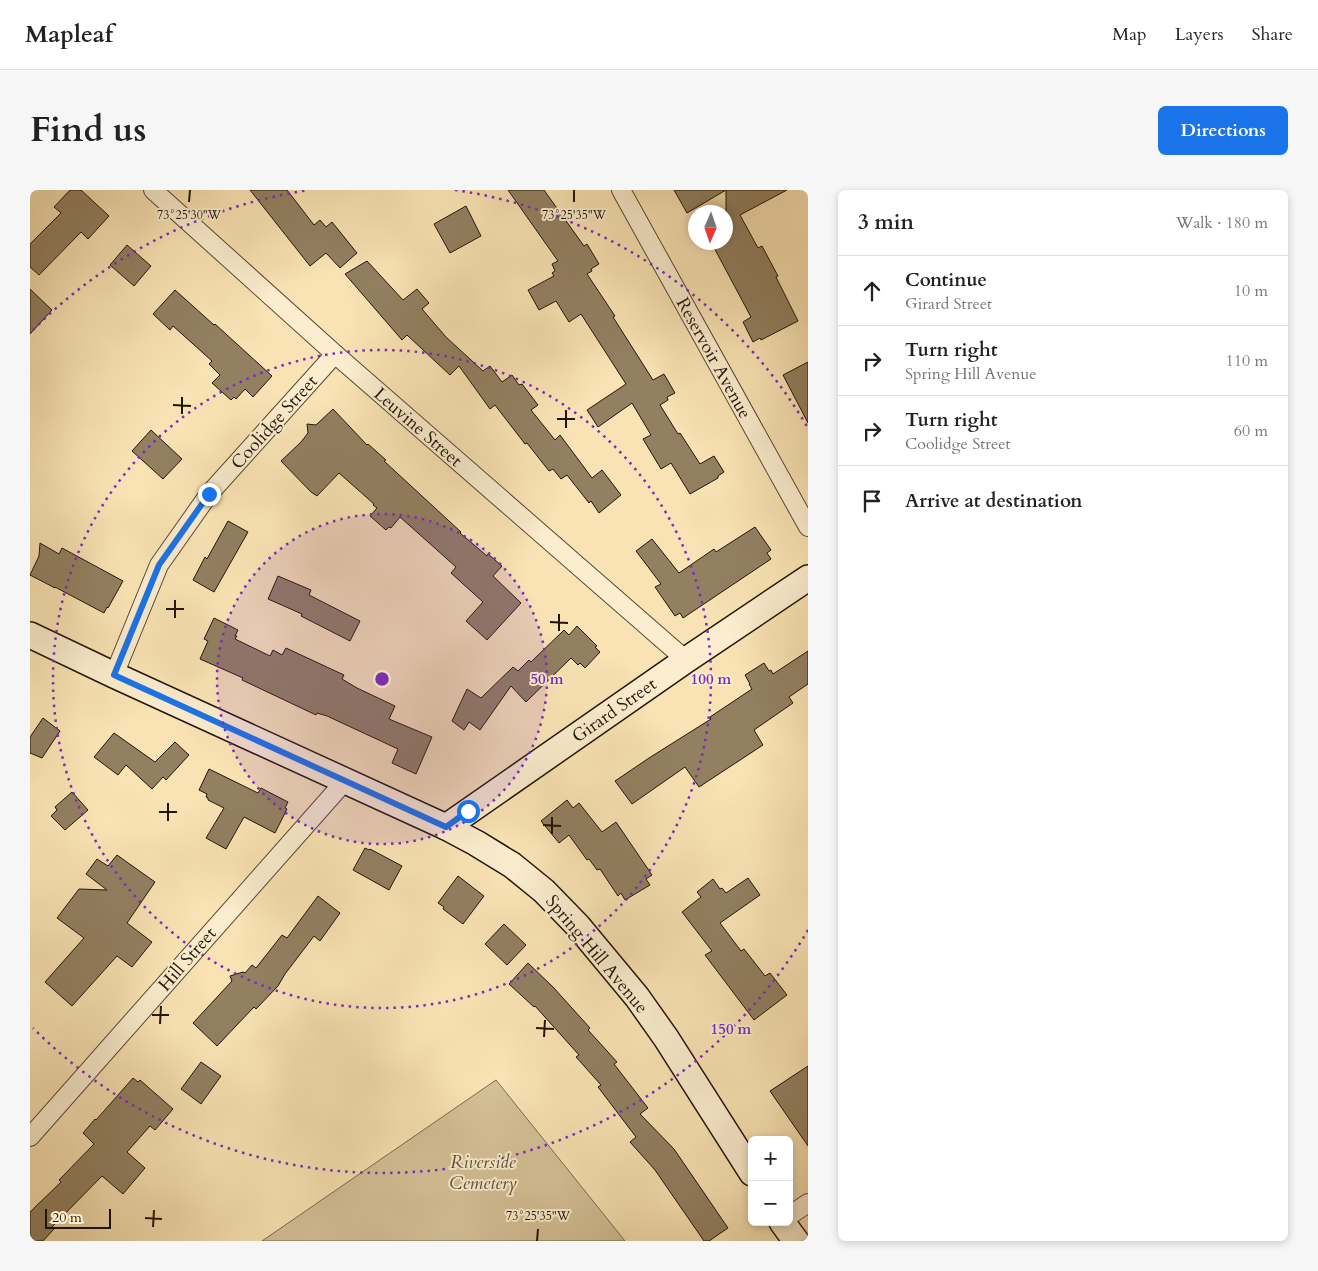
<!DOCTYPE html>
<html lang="en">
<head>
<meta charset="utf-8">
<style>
  :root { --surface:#fff; --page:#f6f6f6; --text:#222; --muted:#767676; --line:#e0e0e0; --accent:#1a73e8 }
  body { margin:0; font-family:Cardo,serif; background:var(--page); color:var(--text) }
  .controls { position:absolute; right:15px; bottom:15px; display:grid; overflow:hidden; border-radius:8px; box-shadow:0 2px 8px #0003 }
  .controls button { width:45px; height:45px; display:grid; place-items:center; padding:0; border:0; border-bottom:1px solid var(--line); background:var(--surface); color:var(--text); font:25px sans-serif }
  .compass { position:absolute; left:658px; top:15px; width:45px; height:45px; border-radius:50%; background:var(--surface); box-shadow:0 2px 8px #0003; rotate:182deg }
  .scale { position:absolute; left:15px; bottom:12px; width:66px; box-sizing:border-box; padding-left:5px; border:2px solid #221507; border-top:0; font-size:14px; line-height:18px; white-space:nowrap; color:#221507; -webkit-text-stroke:4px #fbedce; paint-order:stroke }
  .stop { position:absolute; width:15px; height:15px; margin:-11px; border:4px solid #1a73e8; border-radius:50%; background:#fff }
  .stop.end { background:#1a73e8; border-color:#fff; box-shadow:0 1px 5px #0008 }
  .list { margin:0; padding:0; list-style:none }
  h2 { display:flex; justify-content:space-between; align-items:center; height:65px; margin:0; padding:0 20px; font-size:21px }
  h2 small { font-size:16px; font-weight:400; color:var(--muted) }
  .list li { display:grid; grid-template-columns:32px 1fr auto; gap:15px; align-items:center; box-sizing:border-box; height:70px; padding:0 20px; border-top:1px solid var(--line) }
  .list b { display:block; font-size:19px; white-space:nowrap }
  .list p { margin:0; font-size:16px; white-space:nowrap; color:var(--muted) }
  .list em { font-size:16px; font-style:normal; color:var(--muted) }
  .icon { flex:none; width:28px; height:28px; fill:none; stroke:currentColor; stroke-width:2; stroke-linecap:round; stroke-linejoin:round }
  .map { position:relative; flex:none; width:778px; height:1051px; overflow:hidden; border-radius:8px }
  header { display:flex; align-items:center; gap:30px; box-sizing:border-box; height:70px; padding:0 25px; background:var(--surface); border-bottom:1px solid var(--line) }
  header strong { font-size:24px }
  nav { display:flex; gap:28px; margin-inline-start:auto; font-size:18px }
  .intro { display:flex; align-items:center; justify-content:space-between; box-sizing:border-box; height:120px; padding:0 30px }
  h1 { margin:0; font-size:35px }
  .button { padding:12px 22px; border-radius:8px; background:var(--accent); color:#fff; font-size:18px; font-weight:700 }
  main { display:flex; gap:30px; padding:0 30px }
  aside { flex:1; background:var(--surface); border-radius:8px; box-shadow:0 2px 8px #0003 }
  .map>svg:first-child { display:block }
</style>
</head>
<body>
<header>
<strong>Mapleaf</strong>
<nav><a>Map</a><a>Layers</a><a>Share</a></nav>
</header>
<div class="intro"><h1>Find us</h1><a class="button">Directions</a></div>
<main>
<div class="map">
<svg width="778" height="1051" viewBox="0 0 778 1051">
  <rect width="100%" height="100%" fill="#f9e3b4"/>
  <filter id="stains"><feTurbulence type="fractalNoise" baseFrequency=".004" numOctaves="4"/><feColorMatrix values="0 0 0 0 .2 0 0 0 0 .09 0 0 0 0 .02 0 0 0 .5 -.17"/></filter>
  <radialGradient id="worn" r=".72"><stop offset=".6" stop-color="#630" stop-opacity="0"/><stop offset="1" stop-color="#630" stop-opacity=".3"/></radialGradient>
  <path fill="#d4c097" stroke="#7b6a4f" d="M466,890L595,1051H232Z"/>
  <g fill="#928061" stroke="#221507">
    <path d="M40,0H51L79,26L58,49L51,42L9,85L0,77V54L31,23L24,17Z"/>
    <path d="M220,0H257L284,35L290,30L296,37L302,32L327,63L310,78L296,63L280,76Z"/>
    <path d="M478,0H514L554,56L557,54L569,74L561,79L562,81L557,84L585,126L583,127L623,190L634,184L645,203L637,207L638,210L630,215L648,244L650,243L670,274L684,266L694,282L688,286V288L660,304L641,273L631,279L613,249L621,245L602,213L568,237L557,220L596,194L551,124L539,132L526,111L509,120L498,100L524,86L522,83L525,81L522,74L528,71Z"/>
    <path d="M644,0H757L710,25L728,58L732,56L748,86L746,87L768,131L731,150L730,148L723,152L713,132L721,127L681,52H696V0L657,23Z"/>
    <path d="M436,16L451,46L420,63L404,34Z"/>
    <path d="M97,55L121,76L104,96L80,75Z"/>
    <path d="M337,71L373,110L387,99L399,113L392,119L416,147L453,181L460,176L472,192L482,185L489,195L492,194L508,215L501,220L525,250L530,245L562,288L572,280L591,305L569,323L561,311L559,313L537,285L531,289L523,279L519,281L497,253L495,254L465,215L460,219L429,176L420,185L377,145L372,150L315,84Z"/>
    <path d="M0,99L22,120L0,144Z"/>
    <path d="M145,100L184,135L185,134L242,186L223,207L215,199L206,209L204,207L201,210L182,193L190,185L179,174L182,171L143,136L140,140L123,124Z"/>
    <path d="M778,172V233L753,185Z"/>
    <path d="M303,219L337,255L338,254L356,270L354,271L431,342L430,343L457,366L458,364L472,376L463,386L491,413L457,450L436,431L453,412L421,383L426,377L370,327L361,338L359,337L356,340L340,326L347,318L343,315L344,314L309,283L287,306L281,302L251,271L271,252L278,243L277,234L286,235Z"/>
    <path d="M121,240L152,269L133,289L102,261Z"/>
    <path d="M198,331L218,342L184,402L163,390L175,367L177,369Z"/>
    <path d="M725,337L741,360L737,363L741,369L653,428L650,423L645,426L625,397L631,394L606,361L622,349L649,383L684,359L686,362Z"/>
    <path d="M10,353L29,364L32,358L93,391L78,418L77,417L74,423L25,397V398L0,385L9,366Z"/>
    <path d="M248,386L281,400L279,405L330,431L320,451L271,426L272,424L238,409Z"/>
    <path d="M184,428L208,440L205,446H207L205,449L240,466L243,460L252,465L256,458L314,485L312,489L327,498L365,516L359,529L402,547L386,584L362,573L368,559L297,526L287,523L286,525L212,490L213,488L170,469L178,451L174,449Z"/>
    <path d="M547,436L567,456L565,457L570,462L555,478L550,473L548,475L541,468L496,512L481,496L450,540L439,532L434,540L422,531L437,499L451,508L483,477L488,481L499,470L501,472L534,440L539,445Z"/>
    <path d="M778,461V494L759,507L763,513L724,540L733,555L669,597L655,577L602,614L585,591L619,568L681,529L680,527L722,499L719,494H720L715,485L734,473L739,481L741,480L743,484Z"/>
    <path d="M13,528L30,541L12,568L0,563V547Z"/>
    <path d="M84,543L125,572L145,552L159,565L136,590L133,587L122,599L96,575L88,585L64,567Z"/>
    <path d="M179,579L228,603L231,598L258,612L255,618L257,619L245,643L214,627L196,659L176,648L194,618L178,610V608L176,607L177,604L169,600Z"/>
    <path d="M42,602L58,620L35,640L21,626L27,620L25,617Z"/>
    <path d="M537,610L543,618L549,613L572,642L586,632L622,685L616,689L620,695L595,710L591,703L588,706L570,679L567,680L559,669L557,670L539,645L529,653L511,631Z"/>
    <path d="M335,658L339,660L340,659L372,676L359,700L323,680Z"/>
    <path d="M87,665L125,692L97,733L122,752L102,777L87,766L42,816L15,792L54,748L27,728L49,699L77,700L56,684L67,669L78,676Z"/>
    <path d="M428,686L454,706L433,734L413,719L414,717L408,713Z"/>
    <path d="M718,688L730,705L690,733L711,761L714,759L735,786L740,783L757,805L724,830L675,765L682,761L652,722L671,707L667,702L683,689L690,699L692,698L696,703Z"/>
    <path d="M288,706L310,723L290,751L284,746L255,784L248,796L226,819L224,817L187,856L163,833L202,791L200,786L213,782L215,783L222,775L226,778L252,745L257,748Z"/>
    <path d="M474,734L496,755L477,775L455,754Z"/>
    <path d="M498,773L523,797L560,838L558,840L587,872L584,874L618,918L610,924L644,959L698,1038L679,1051H674L625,980L600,952L606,947L568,897L571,895L546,867L549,865L505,816L504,817L479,794Z"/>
    <path d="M171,872L191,886L171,914L151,899Z"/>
    <path d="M778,876V956L740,901Z"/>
    <path d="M103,888L108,892L110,890L143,919L125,940L120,936L97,962L115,978L93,1004L72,986L22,1037L24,1039L13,1051H0V1022L31,992L29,990L64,954L53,943L65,929L66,930Z"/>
  </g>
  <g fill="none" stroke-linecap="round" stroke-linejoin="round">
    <g stroke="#584832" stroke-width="20">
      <g id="street">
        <path d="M123,0L305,164L656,470"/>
        <path d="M591,0L778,337"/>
        <path d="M84,485L129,375L179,304L305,164"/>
        <path d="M0,947L315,591"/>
        <path d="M759,1026L778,1013"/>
      </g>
    </g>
    <g stroke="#221507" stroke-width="28">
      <g id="secondary">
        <path d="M0,445L84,485L416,637L446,653L482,675L514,701L548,736L607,807L636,848L722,983"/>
        <path d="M416,637L656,470L778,388"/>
        <path d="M752,1032L766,1051"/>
      </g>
    </g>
    <use href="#street" stroke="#fbedce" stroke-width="18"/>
    <use href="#secondary" stroke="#fbedce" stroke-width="25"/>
  </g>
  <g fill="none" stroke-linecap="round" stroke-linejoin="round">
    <path stroke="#1a73e8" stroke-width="6" d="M179,304L129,375L84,485L416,637L438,621"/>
  </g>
  <path fill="none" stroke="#221507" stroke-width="2" d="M159,12L160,0M544,12V0M143,215L161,216M152,224V207M527,229H545M536,238V220M136,419H154M145,428V410M520,432L538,433M529,441V424M129,622H147M138,631V613M513,635L531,636M522,644V627M122,825H139M130,834L131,816M506,838L524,839M514,847L515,830M115,1028L132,1029M123,1037L124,1020M507,1051L508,1039"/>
  <circle cx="352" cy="489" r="165" fill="#7b2cbf" fill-opacity=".12"/>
  <g fill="none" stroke="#7b2cbf" stroke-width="2.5" stroke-dasharray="2.5 5">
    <circle cx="352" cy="489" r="165"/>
    <circle cx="352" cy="489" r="329"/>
    <path d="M778 740A494 494 0 0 1 3 838M3 140A494 494 0 0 1 279 0M425 0A494 494 0 0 1 778 238"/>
  </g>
  <g text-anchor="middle" stroke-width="4" stroke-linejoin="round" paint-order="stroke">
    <g font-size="18" fill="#221507" stroke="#fbedce">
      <text transform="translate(684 168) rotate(61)" y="6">Reservoir Avenue</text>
      <text transform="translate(244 232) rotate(-48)" y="6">Coolidge Street</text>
      <text transform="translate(388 237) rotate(41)" y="6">Leuvine Street</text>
      <text transform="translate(584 520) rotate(-35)" y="6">Girard Street</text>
      <text transform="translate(567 764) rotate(50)" y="6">Spring Hill Avenue</text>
      <text transform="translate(157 769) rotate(-49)" y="6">Hill Street</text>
    </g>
    <g font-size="18" font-style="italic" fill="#605139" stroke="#fbedce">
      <text x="453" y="978">Riverside<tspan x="453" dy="21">Cemetery</tspan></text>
    </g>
  </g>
  <g font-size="12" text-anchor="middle" fill="#221507" stroke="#fbedce" stroke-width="4" stroke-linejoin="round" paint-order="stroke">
    <text x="159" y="29">73°25'30"W</text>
    <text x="544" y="29">73°25'35"W</text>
    <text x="508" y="1030">73°25'35"W</text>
  </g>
  <circle cx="352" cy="489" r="8" fill="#7b2cbf" stroke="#fbedce" stroke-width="2.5"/>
  <g font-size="15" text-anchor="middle" font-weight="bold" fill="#7b2cbf" stroke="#fbedce" stroke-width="4" stroke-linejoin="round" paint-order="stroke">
    <text x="517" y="494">50 m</text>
    <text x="681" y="494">100 m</text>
    <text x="701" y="844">150 m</text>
  </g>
  <rect width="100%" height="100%" filter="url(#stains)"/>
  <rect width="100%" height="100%" fill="url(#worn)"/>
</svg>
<div class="controls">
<button>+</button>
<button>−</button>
</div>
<svg class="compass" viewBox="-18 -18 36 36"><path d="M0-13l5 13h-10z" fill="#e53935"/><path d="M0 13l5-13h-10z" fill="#767676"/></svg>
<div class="scale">20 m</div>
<div class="stop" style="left:438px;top:621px"></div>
<div class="stop end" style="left:179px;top:304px"></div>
</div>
<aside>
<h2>3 min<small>Walk · 180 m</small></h2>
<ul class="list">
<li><svg class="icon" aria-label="ahead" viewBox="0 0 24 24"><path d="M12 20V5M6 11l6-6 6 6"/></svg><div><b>Continue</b><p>Girard Street</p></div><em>10 m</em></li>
<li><svg class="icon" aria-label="right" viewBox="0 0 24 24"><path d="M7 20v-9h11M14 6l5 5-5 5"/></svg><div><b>Turn right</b><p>Spring Hill Avenue</p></div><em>110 m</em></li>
<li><svg class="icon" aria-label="right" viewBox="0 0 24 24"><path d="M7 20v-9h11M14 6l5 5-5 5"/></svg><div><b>Turn right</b><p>Coolidge Street</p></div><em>60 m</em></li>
<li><svg class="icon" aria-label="arrive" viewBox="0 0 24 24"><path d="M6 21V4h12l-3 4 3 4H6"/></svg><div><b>Arrive at destination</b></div></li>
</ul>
</aside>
</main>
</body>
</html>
